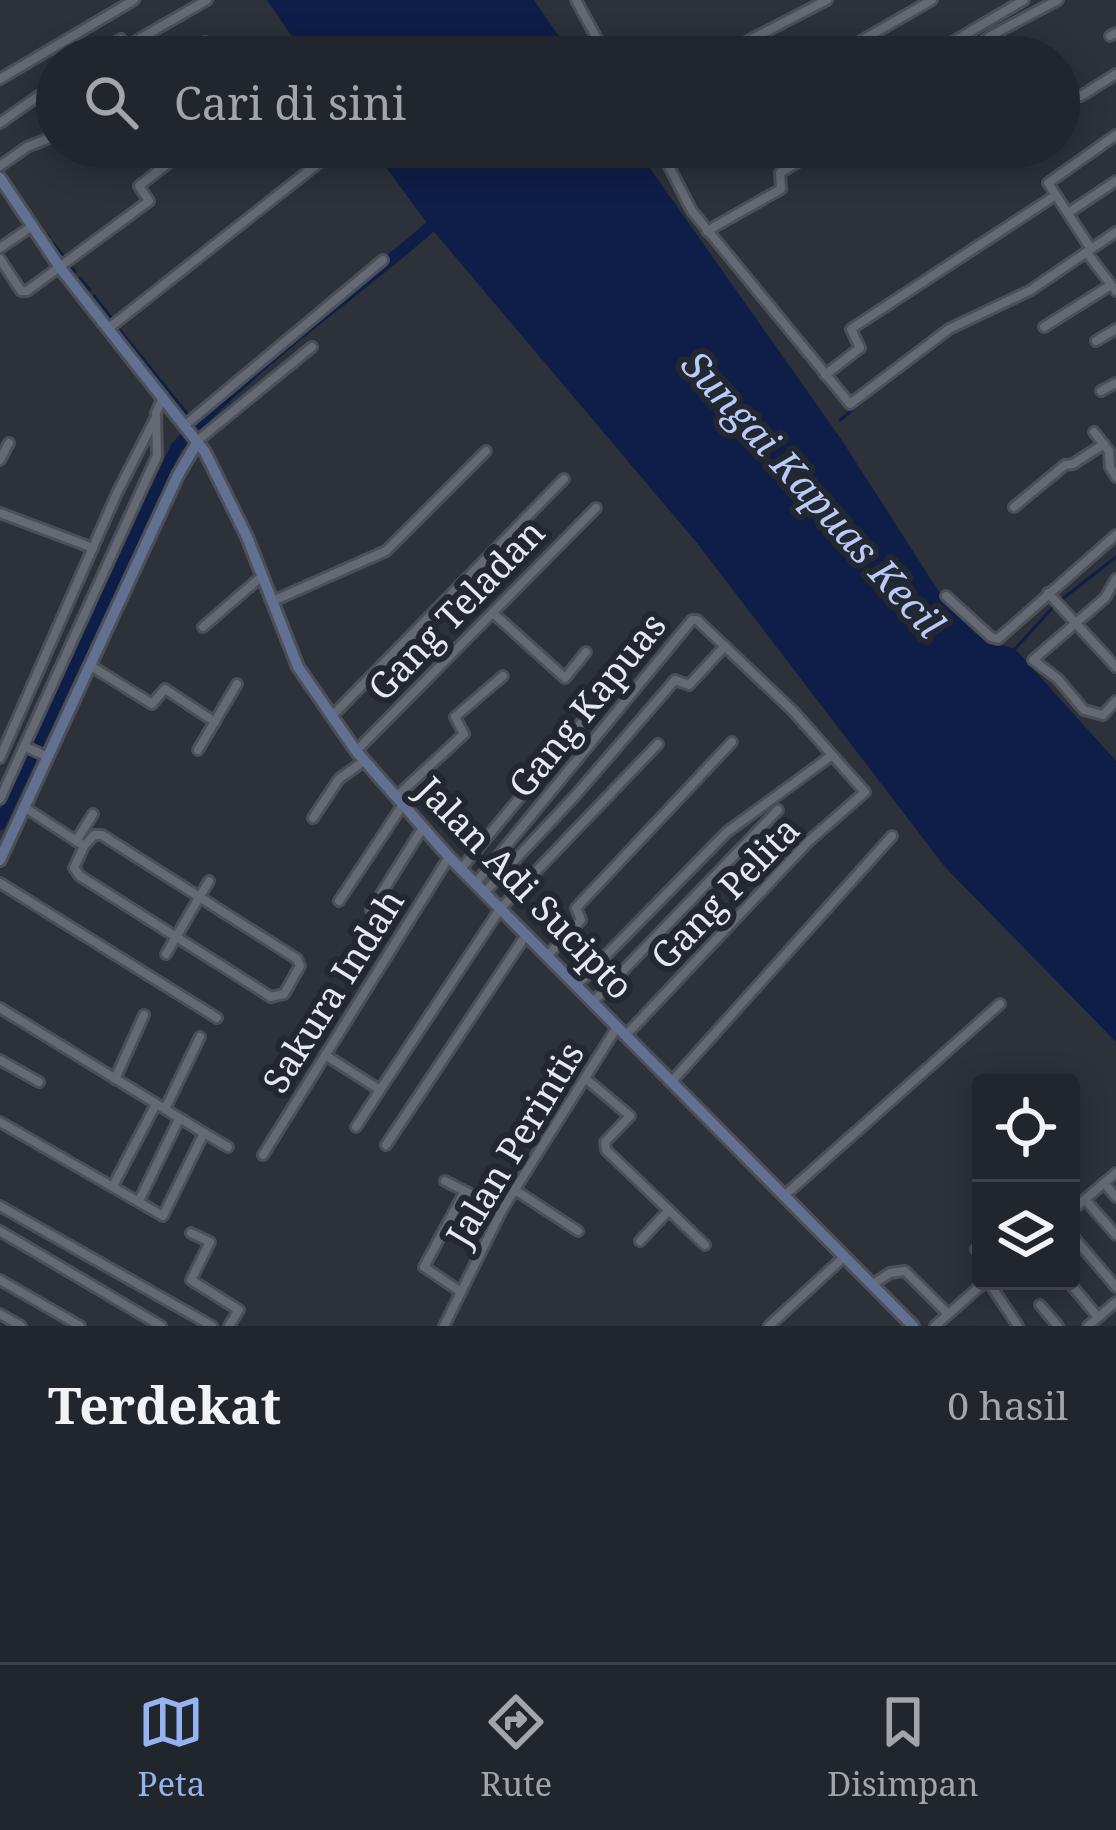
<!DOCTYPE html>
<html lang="id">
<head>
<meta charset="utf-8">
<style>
  :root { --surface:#21252c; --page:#292d34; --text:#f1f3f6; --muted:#a2a5a9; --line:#3e4248; --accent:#95b2f1 }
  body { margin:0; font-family:"Noto Serif",serif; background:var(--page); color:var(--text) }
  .controls { position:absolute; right:36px; bottom:36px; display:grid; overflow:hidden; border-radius:12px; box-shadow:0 6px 30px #0003 }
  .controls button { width:108px; height:108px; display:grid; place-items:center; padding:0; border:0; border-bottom:3px solid var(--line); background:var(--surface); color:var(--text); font:60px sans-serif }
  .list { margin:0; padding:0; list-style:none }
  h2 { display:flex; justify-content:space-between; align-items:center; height:156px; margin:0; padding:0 48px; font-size:51px }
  h2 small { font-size:39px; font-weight:400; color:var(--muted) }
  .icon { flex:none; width:66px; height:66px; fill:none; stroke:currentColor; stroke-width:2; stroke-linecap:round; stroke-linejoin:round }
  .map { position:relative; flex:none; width:1116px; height:1326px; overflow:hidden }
  .search { position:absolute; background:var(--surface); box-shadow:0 6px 30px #0003; left:36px; right:36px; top:36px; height:132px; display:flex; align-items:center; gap:30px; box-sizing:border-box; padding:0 42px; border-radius:66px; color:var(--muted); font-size:45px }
  .sheet { height:336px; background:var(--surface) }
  nav { display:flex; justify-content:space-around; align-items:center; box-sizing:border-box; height:168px; border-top:3px solid var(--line); background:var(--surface); font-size:33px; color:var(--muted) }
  nav a { display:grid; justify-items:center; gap:6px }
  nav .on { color:var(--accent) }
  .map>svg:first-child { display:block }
</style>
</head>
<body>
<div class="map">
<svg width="1116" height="1326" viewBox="0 0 1116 1326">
  <rect width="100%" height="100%" fill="#2c313a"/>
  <g fill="#0f1e48">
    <path d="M267,0H534L573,57H306Z"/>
    <path d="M371,147H635L841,439L950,609L984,640L1015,649L1116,761V1042L945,867L697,543L430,227Z"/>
  </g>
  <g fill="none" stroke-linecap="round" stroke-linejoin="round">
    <g stroke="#0f1e48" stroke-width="3">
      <path d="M727,57L773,32"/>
      <path d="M25,206L42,228"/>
      <path d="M46,234L49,237"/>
      <path d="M53,243L64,257"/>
      <path d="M72,268L75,272"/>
      <path d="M80,278L90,290"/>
      <path d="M94,296L112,319"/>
      <path d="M992,312L1008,306"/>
      <path d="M118,328L189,416"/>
      <path d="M840,420L894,375"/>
      <path d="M196,424L197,425"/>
      <path d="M1061,600L1116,557"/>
      <path d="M1015,649L1053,607"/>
      <path d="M1104,1177L1116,1167"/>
      <path d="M1073,1204L1099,1182"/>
    </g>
    <path stroke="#0f1e48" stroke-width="12" d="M0,824L176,448C250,364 346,300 430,227"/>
    <g stroke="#4b4f57" stroke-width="14">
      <g id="street">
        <path d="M576,0L607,57"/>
        <path d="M1110,36L1116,33"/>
        <path d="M92,57L121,39L127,46L207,0"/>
        <path d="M178,57L205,42"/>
        <path d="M649,57L665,49"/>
        <path d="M717,57L827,0"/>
        <path d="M833,57L932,0"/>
        <path d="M927,57L1024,0"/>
        <path d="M962,57L992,35L1058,0"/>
        <path d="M0,79L134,0"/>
        <path d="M1081,96L1116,74"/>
        <path d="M0,123L57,83"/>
        <path d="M1116,135L1048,183L1091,249L1116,232"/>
        <path d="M162,147L170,160"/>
        <path d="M217,147H223"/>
        <path d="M659,147L692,211L850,404L949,329L1031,290L1091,249"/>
        <path d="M0,166L27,147L57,135"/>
        <path d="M1068,213L1116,181"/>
        <path d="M707,231L781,189L780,173L822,147"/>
        <path d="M0,248L31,227"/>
        <path d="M1087,253L1116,291"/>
        <path d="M0,259L21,291H27L149,201L139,186L189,147"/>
        <path d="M1044,327L1111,285"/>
        <path d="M109,328L339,147"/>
        <path d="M1096,341L1116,329"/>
        <path d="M825,375L860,348L851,329L1056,195"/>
        <path d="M1101,391L1116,383"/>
        <path d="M184,426L383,260"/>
        <path d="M1094,432L1109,451L1110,467L1116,477"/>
        <path d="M197,441L312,347"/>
        <path d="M0,460L9,443"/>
        <path d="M1014,507L1065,465L1073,464L1104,444"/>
        <path d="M0,513L93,548"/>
        <path d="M1116,579L1105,598L1033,660L1058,679L1084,710L1103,715L1116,701"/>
        <path d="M1048,593L1116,667"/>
        <path d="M946,596L991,637L998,639L1116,535"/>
        <path d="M273,601L386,551L486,451"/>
        <path d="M493,613L565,678L586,652"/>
        <path d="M203,627L262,576"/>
        <path d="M91,666L152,704L165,689L215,722"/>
        <path d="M332,716L564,479"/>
        <path d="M24,746L48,757"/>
        <path d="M198,750L237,684"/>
        <path d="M356,751L596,508"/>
        <path d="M0,758L117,493L156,417"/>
        <path d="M396,797L464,734L455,717L503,676"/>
        <path d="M0,799L157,456L156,413L163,397"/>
        <path d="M24,807L84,846L94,835H102L297,959L300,966L284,994L271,997L80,876L74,868L84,846"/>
        <path d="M313,818L339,779L364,761"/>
        <path d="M76,841L93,814"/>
        <path d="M461,869L582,722"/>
        <path d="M0,883L217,1018"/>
        <path d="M475,884L692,620H697L793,711L865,792L809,841L627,1034"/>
        <path d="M484,893L574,797L675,680L689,685L725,646"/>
        <path d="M339,901L402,806"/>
        <path d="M371,910L422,829"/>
        <path d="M166,954L209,881"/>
        <path d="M548,955L581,920L576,908L732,742"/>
        <path d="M578,984L727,832L831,756"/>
        <path d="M593,1002L778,810"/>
        <path d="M0,1008L204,1133L163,1216L0,1122"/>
        <path d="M325,1055L380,1090L500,909L658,744"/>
        <path d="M0,1060L39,1082"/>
        <path d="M585,1078L630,1116L605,1142L606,1150L705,1245"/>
        <path d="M115,1079L144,1015"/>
        <path d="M673,1080L892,836"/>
        <path d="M165,1109L200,1037"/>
        <path d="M356,1127L380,1090"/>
        <path d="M204,1133L228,1147"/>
        <path d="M386,1145L526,935"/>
        <path d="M263,1155L449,857"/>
        <path d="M445,1181L502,1210"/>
        <path d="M1104,1183L1116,1197"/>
        <path d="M113,1186L156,1104"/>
        <path d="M515,1190L578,1231"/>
        <path d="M785,1195L1000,1004"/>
        <path d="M139,1201L179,1119"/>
        <path d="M1089,1204L1116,1235"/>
        <path d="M0,1206L212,1326"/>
        <path d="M1071,1211L1116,1173"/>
        <path d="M0,1231L161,1326"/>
        <path d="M191,1233L210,1242L191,1280L239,1310L229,1326"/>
        <path d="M1071,1234L1116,1287"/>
        <path d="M640,1241L669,1210"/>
        <path d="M981,1245L976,1249L981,1255"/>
        <path d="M0,1280L80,1326"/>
        <path d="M988,1281L1018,1326"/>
        <path d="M1068,1281L1098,1317"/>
        <path d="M873,1284L890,1273L905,1271L948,1314"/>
        <path d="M461,1292L502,1210L617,1027"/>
        <path d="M1040,1305L1058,1326"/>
        <path d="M0,1314L21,1326"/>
        <path d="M444,1326L461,1292L424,1267L464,1193"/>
        <path d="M769,1326L844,1257"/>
        <path d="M935,1326L986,1281"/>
        <path d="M1088,1326L1116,1302"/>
      </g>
    </g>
    <g stroke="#4b4f57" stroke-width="16">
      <g id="secondary">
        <path d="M0,178L61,269L205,452L247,537L298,667L356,751L449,857L913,1326"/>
        <path d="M0,860L178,475L197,443"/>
      </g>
    </g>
    <use href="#street" stroke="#646973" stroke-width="8"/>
    <use href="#secondary" stroke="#627092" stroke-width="10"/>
  </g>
  <g text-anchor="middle" stroke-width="12" stroke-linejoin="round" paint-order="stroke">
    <g font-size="36" fill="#e6e9ef" stroke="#232730">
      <text transform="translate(456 610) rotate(-46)" y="13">Gang Teladan</text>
      <text transform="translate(587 705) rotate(-51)" y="13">Gang Kapuas</text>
      <text transform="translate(525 888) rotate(46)" y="13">Jalan Adi Sucipto</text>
      <text transform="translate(725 893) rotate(-46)" y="13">Gang Pelita</text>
      <text transform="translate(333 991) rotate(-58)" y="13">Sakura Indah</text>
      <text transform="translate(515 1144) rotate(-59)" y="13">Jalan Perintis</text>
    </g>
    <g font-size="39" font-style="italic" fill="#b7cbf8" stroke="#232730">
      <text transform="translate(813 494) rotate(48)" y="14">Sungai Kapuas Kecil</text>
    </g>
  </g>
</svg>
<div class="controls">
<button><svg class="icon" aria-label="locate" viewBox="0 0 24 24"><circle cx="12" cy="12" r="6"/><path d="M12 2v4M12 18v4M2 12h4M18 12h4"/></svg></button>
<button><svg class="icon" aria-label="layers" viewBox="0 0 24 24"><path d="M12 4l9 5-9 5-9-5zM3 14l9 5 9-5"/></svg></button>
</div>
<div class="search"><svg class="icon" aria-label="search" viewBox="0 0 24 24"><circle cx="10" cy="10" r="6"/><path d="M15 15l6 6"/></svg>Cari di sini</div>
</div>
<section class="sheet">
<h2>Terdekat<small>0 hasil</small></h2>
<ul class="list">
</ul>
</section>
<nav>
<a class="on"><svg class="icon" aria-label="map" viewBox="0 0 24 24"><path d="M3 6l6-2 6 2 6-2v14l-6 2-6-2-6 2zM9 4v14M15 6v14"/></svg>Peta</a>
<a><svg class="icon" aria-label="directions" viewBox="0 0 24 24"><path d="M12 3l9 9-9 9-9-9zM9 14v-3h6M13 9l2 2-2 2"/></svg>Rute</a>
<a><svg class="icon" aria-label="saved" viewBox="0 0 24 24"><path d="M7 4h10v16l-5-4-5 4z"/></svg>Disimpan</a>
</nav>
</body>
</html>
